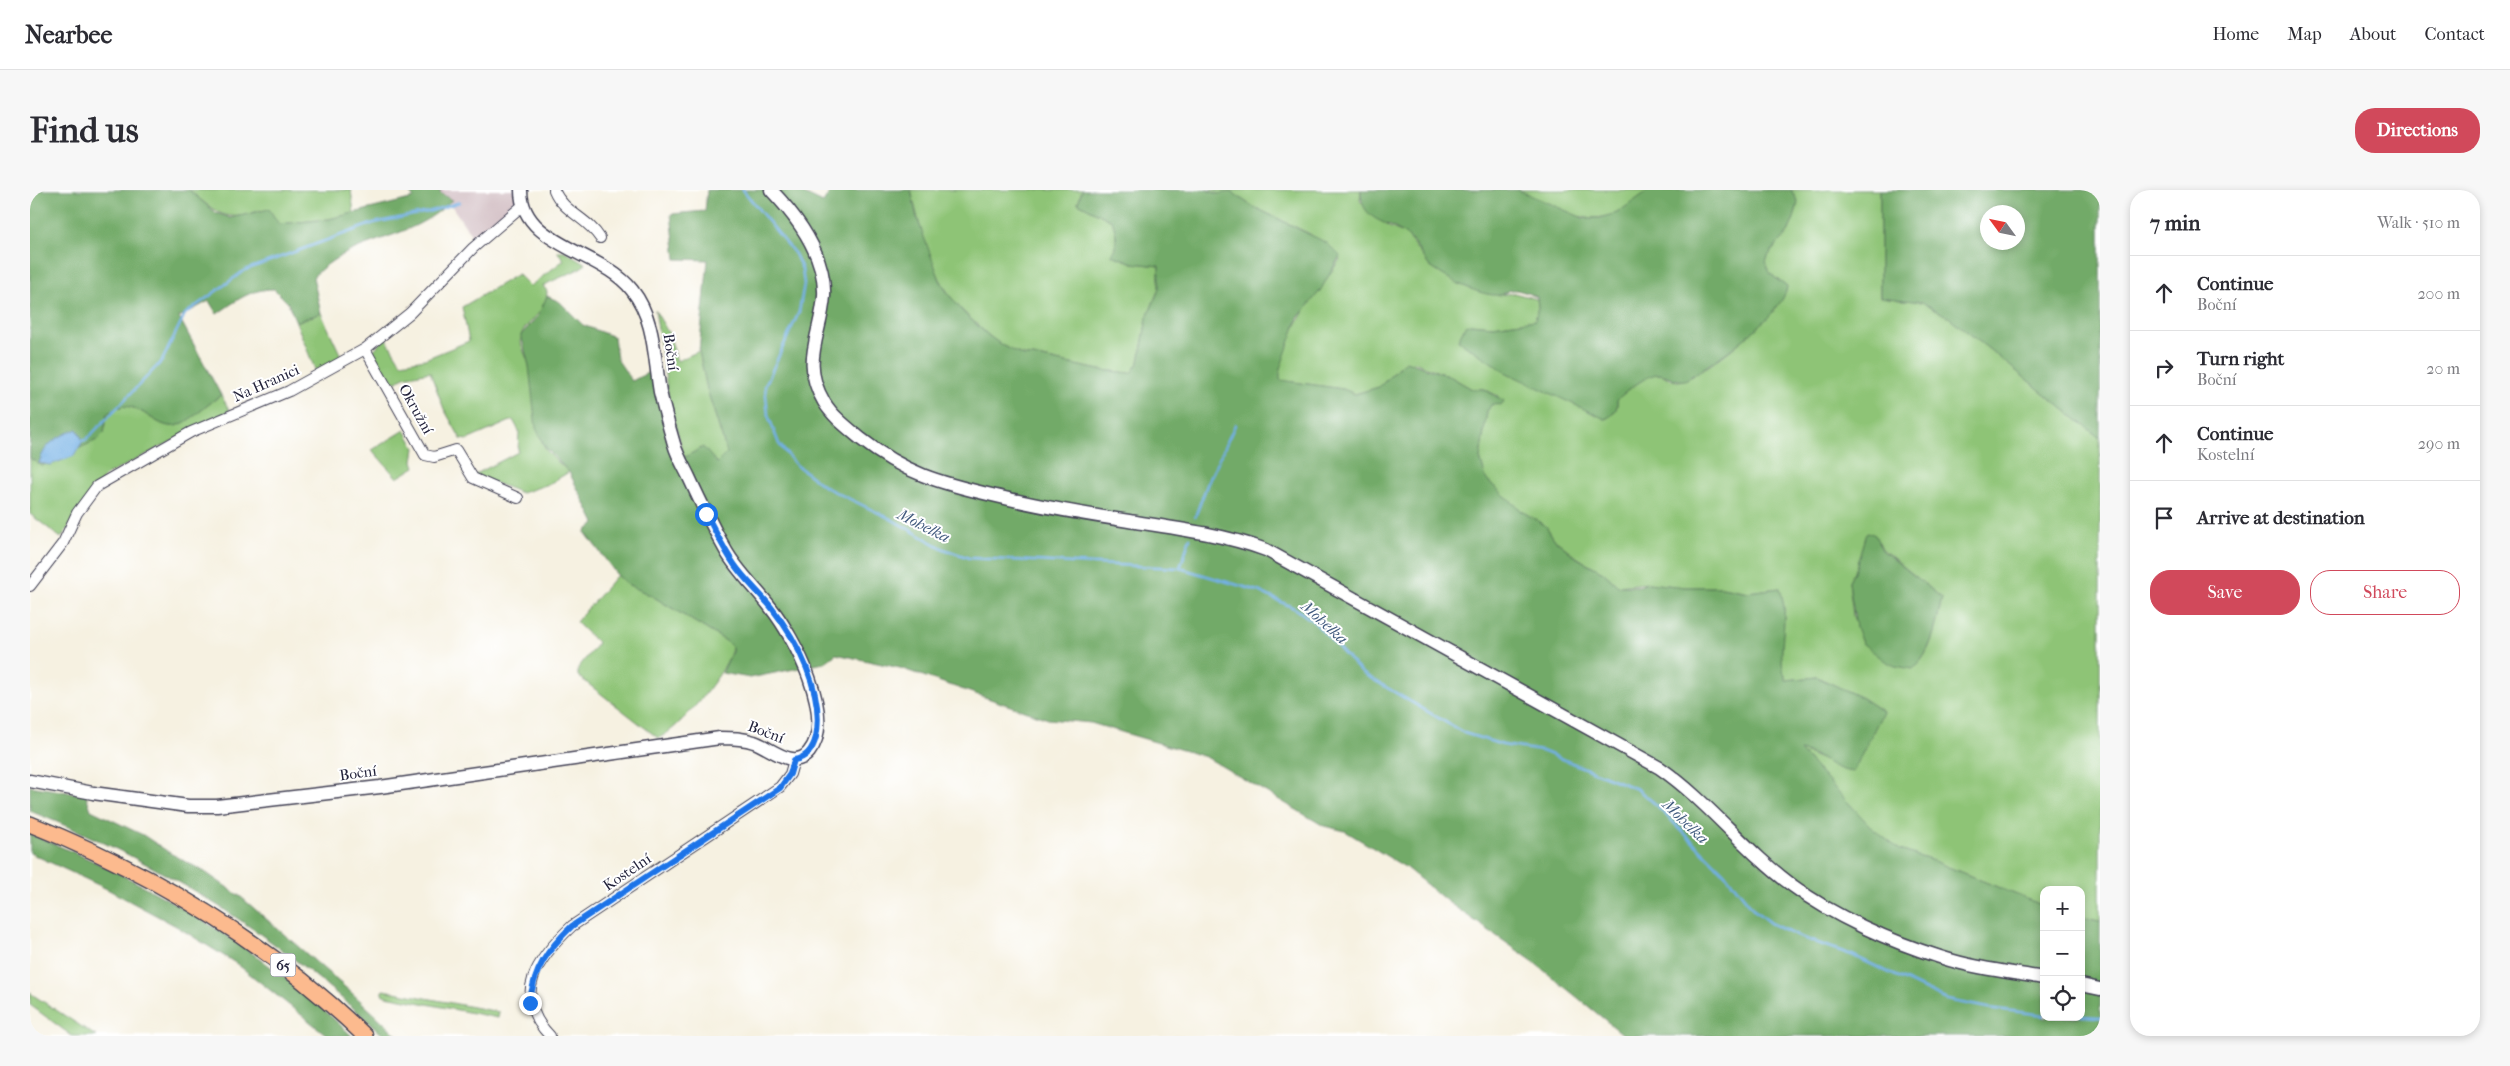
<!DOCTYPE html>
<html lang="en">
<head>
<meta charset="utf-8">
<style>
  :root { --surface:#fff; --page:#f7f7f7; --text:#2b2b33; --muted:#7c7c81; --line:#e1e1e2; --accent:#d1495b }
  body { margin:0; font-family:"IM FELL French Canon",serif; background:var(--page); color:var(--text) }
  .controls { position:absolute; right:15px; bottom:15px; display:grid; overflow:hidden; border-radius:10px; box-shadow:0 2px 8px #0003 }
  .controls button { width:45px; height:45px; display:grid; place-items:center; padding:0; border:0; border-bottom:1px solid var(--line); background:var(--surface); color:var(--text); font:25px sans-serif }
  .compass { position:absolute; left:1950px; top:15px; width:45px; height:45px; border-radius:50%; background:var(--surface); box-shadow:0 2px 8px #0003; rotate:303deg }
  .stop { position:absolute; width:15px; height:15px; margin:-11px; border:4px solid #1a73e8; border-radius:50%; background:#fff }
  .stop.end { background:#1a73e8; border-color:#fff; box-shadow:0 1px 5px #0008 }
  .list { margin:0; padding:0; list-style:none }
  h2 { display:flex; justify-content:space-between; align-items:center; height:65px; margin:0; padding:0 20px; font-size:21px }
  h2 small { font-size:16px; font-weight:400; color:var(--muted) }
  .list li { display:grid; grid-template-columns:32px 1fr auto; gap:15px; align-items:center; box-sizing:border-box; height:75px; padding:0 20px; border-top:1px solid var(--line) }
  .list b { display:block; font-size:19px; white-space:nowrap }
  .list p { margin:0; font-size:16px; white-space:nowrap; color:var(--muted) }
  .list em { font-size:16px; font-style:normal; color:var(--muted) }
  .actions { display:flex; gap:10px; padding:15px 20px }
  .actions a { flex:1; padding:11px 0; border:1px solid var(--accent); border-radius:20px; text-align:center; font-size:18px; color:var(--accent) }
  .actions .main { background:var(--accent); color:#fff }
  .icon { flex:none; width:28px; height:28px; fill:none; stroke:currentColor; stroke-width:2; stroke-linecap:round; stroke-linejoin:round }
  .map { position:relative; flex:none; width:2070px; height:846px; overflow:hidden; border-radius:20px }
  header { display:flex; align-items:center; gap:30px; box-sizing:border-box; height:70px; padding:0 25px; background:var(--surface); border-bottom:1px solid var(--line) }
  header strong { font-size:24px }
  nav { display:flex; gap:28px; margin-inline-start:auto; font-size:18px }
  .intro { display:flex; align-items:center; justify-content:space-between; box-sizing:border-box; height:120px; padding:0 30px }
  h1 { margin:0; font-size:35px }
  .button { padding:12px 22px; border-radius:20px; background:var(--accent); color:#fff; font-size:18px; font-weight:700 }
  main { display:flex; gap:30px; padding:0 30px }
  aside { flex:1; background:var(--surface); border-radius:20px; box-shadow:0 2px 8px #0003 }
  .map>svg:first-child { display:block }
</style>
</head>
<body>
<header>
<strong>Nearbee</strong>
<nav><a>Home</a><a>Map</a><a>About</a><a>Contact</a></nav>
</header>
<div class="intro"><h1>Find us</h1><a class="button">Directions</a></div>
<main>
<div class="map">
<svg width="2070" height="846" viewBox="0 0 2070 846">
  <rect width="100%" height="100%" fill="#fff"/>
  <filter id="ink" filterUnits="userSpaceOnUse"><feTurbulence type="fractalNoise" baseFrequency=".02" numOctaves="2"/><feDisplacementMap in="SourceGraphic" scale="10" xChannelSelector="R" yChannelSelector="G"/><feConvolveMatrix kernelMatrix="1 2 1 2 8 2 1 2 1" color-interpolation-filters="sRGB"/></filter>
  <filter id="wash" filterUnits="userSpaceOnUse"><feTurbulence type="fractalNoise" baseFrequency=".0096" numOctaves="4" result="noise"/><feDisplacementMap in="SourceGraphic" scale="20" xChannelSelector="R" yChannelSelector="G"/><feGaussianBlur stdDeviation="1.12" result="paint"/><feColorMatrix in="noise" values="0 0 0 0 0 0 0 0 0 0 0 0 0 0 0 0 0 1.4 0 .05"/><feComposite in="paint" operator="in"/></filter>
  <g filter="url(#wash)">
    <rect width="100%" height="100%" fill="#f6f1e1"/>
    <path fill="#d2bec3" d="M410,0H487L486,12L483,16L471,30L445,51L419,12L421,9L410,3Z"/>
    <g fill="#8ec476" stroke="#587358" fill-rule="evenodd">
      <path d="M159,0H321L324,23L299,29L249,34L230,20C195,35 185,21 159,0Z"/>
      <path d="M881,0H1052L1048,13L1082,31C1087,43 1088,53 1082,65L1103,73L1129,76V98L1117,128L1109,172L1101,183L1069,180L1003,166C985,166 966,153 953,140C940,128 926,116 917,101C898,72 889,34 881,0Z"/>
      <path d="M1177,0H1331L1330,11L1359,37L1376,44L1400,77L1431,95L1469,105L1484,103L1507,109L1508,117L1505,130L1463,136L1440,134L1435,137L1428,151L1575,229C1584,225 1588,219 1587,210C1593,203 1619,183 1628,184C1637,185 1643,194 1653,190C1676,183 1754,122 1757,97C1751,92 1740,85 1737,78C1732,64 1753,52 1758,42C1763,32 1766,23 1768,12L1761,0H1850V107L1893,112L1920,128L2070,248V731L2051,728V700H2014V716L1906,672L1870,660L1843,640L1769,560L1796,571L1853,522L1832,508L1787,487L1756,490C1748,470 1753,447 1754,426C1755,417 1752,407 1750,398L1718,402L1692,397H1655L1618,393L1588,396L1573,382L1548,368L1524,349L1516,336L1493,322L1456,289L1450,268L1457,221L1462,214L1466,215L1468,206L1454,199H1442L1421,187L1384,172L1370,176L1349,197L1325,204L1313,199L1249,190C1252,143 1285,106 1310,69L1280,44L1220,15C1207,3 1192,7 1177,0ZM1835,348L1849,352L1852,359L1912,408C1907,429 1904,454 1890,472L1832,453L1823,426L1819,392L1826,377Z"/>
      <path d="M1488,0H1619C1609,8 1599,18 1587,23C1555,37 1515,17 1488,0Z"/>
      <path d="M527,61H535L556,74C543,84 528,87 513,96L517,101C517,124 493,134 491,146C489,154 497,167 499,175C503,195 505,242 515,258C521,267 532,275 539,282L519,294L492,303L444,285L488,262L489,241L483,230L437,250L431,249L414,219L400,182L374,187L360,195L344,169L343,161L355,147L371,173L395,169L439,151L432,117L488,84L500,96L534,70Z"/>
      <path d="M625,120L639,144L647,171L669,161L677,199L697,263L687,273L654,267L639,211Z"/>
      <path d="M291,123L312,168L286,182L266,132Z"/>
      <path d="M191,205L200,221L75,286L31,348L0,324V244L74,243L77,224C106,199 124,244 149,235C163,229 178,214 191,205Z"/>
      <path d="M375,240L385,258L383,271L385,277L367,288L342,260Z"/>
      <path d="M587,385L597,394L622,406L696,451L702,457C701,477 648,542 628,548L548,486V478L568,453L546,432Z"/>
      <path d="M354,800L469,822L468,828L356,806L352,804V801Z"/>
      <path d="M0,803L66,846H42L0,815Z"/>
    </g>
    <g fill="#72aa67" stroke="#4a6651" fill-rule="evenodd">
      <path d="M0,0H159L186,23L201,28L239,19L249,34L299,29L384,8L377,0H410V3L422,10C416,15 410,21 404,25C365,52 319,50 283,87L291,123L266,132L258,113L244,99C220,99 206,111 187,124L179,111L149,127L191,205C179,213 162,230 149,235C124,244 106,199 77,224L74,243L67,250L12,276L0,268Z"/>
      <path d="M677,0H766L793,13L801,0H881L887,28L910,90L917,102L933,122L959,146L972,155L994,166H1003L1069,180L1101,183L1109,172L1117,128L1129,99V76L1103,73L1082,65C1088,53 1087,43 1082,31L1048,13L1052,0H1177L1186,4L1202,2L1220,15L1297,53L1310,66L1290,101L1268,128L1250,179V190L1313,199L1325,204L1349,197L1376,171L1421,187L1442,199H1454L1474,211L1471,215L1462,214L1457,221L1450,268L1456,289L1493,322L1516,336L1524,349L1547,368L1573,382L1588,396H1609L1618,393L1655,397H1692L1718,402L1750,398C1752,407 1755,416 1754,426C1754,447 1748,469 1756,490L1787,487L1832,508L1853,522L1823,582C1801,580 1791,564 1770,561L1843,639L1870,660L1906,672L2014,716V827H2051V728L2070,731V846H1595L1501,770L1418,712L1375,677L1315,641L1294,636L1176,567L1061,533L1018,529L870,478L806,464L794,473L720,488L692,483L702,462V457L696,451L622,406L597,394L587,385L555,342L565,333L539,282L515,257L506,238L499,176L491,145L508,126L517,106L530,112L553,135L584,147L587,169L602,191L621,181L648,271L673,257L687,273L697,263L677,199L669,161L678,70L646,69L641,24L675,21Z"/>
      <path d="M1331,0H1488L1553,28H1569L1587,23L1619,0H1761L1768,12C1766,23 1763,32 1758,42C1753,52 1732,64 1737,78C1740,86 1751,92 1757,97C1753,127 1680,175 1655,190C1644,192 1638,184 1628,184C1618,184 1593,203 1587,210C1588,219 1584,225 1575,229L1477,183L1428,150L1435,136L1440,134L1463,136L1505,130L1508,117L1507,107C1499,104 1489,99 1481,100C1477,101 1474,104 1470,105C1451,107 1417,89 1402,78C1391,69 1388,54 1376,45C1357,30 1330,32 1331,0Z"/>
      <path d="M1850,0H2070V248L1920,128L1892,112L1850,107ZM1958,22H1988V52H1958Z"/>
      <path d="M1838,342L1845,345L1852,360L1912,408C1906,433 1903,461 1883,479L1865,476L1855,471L1832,453L1826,437L1819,392L1826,377L1836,343Z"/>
      <path d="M0,596L56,605L61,620L113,645L140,663L175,682L211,707L323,804L368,846H354C245,744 139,676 0,621Z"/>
      <path d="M0,644C119,691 230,757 322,846H298L207,774L146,736L77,699L0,663Z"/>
    </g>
    <path fill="#73b0e5" stroke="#4a6990" d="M47,239L53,251L44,266L20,275L9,273C14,254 28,246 47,239Z"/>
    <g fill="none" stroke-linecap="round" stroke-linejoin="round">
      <g stroke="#73b0e5" stroke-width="2.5">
        <path d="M713,0L765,64L772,79L774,94L769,122L735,196L738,225L749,254L765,274L795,297L859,328L914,359L939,368L1150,378L1228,401L1266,419L1284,432L1332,483L1434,543L1473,555L1512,561L1607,599L1623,612L1697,686L1724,720L1740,733L1767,746L1822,765L1917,810L1958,818L2014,825"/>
        <path d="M50,251L56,250L132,171L155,124L215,80L344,33L398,22L430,12"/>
        <path d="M1165,327L1177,295L1205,235"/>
        <path d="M1150,378L1160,348"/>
        <path d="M2051,826L2070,827"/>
      </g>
    </g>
  </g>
  <g filter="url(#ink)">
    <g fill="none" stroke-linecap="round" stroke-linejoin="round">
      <g stroke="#424154" stroke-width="12">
        <g id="minor">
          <path d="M524,0C533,22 558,28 570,48"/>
          <path d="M335,159L395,265L404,267L426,260L443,288L488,308"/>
          <path d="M0,396L33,353L47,323L67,296L161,242L259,201L335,159L380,123L443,58L492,16"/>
          <path d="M520,846C480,805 508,768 542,736L750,597L760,584L764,570"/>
        </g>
      </g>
      <g stroke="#424154" stroke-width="15">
        <g id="tertiary">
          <path d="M741,0C768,28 796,65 794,106C791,146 770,172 794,212C803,227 818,238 831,249C874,283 910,293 962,305C1007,316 1053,324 1099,331C1145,338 1192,344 1236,360L1630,578C1679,612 1715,661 1763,696C1803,726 1862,752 1910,767C1943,778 1979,782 2014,788"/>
          <path d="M0,591L63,603L158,616H187L350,597L690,548C702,548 713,548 724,552C740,557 764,581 779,562C807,527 764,447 741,418C726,398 708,382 696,361C682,336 670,311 658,285C653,275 647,265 644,254C639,237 634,219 630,202C624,167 625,129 602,100C572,61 491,56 491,0"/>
          <path d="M2051,795L2070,799"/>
        </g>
      </g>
      <g stroke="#424154" stroke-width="18">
        <path id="primary" d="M0,634C125,684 238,752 335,846"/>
      </g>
      <use href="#minor" stroke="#fff" stroke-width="10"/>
      <use href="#tertiary" stroke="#fff" stroke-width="12"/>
      <use href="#primary" stroke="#fcba8e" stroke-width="15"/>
    </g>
  </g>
  <g fill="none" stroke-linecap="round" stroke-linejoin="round" filter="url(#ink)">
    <path stroke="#1a73e8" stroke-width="6" d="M500,813C503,780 518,759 542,736L750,598L760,584L764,570C777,568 783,559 786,547C795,503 767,450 741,417C729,402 714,389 704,374C693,358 685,340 676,324"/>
  </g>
  <g text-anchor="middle" stroke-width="4" stroke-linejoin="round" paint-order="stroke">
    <rect fill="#fff" stroke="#646476" stroke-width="1" x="240.5" y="763.5" width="25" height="23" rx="4"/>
    <g font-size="14" font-weight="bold" fill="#22223b">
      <text x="253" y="780">65</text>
    </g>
    <g font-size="15" fill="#22223b" stroke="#fff">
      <text transform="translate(641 162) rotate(82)" y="5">Boční</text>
      <text transform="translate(236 193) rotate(-24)" y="5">Na Hranici</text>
      <text transform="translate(386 219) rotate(61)" y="5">Okružní</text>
      <text transform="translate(736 542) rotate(21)" y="5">Boční</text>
      <text transform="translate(328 583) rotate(-8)" y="5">Boční</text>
      <text transform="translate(597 682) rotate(-34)" y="5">Kostelní</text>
    </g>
    <g font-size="16" font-style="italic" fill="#425b7f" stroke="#fff">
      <text transform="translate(894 335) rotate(27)" y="6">Mohelka</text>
      <text transform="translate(1295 432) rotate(42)" y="6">Mohelka</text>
      <text transform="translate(1656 631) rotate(44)" y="6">Mohelka</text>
    </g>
  </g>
</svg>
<div class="controls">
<button>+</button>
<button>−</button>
<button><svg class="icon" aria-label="locate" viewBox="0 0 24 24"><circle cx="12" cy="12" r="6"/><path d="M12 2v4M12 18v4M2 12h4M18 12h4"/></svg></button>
</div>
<svg class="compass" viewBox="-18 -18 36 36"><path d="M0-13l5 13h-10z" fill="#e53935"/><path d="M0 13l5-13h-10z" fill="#7c7c81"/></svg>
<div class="stop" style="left:676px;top:324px"></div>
<div class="stop end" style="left:500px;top:813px"></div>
</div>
<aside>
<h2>7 min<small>Walk · 510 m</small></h2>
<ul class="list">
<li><svg class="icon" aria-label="ahead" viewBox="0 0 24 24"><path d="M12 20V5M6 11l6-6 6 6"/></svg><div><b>Continue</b><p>Boční</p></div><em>200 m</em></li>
<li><svg class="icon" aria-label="right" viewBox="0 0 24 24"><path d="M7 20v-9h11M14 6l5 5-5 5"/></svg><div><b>Turn right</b><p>Boční</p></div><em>20 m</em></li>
<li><svg class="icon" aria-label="ahead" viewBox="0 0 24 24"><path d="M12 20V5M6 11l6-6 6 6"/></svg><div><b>Continue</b><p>Kostelní</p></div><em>290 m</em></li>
<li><svg class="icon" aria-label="arrive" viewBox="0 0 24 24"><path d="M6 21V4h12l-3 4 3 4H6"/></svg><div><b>Arrive at destination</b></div></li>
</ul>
<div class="actions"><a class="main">Save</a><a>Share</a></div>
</aside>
</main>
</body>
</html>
